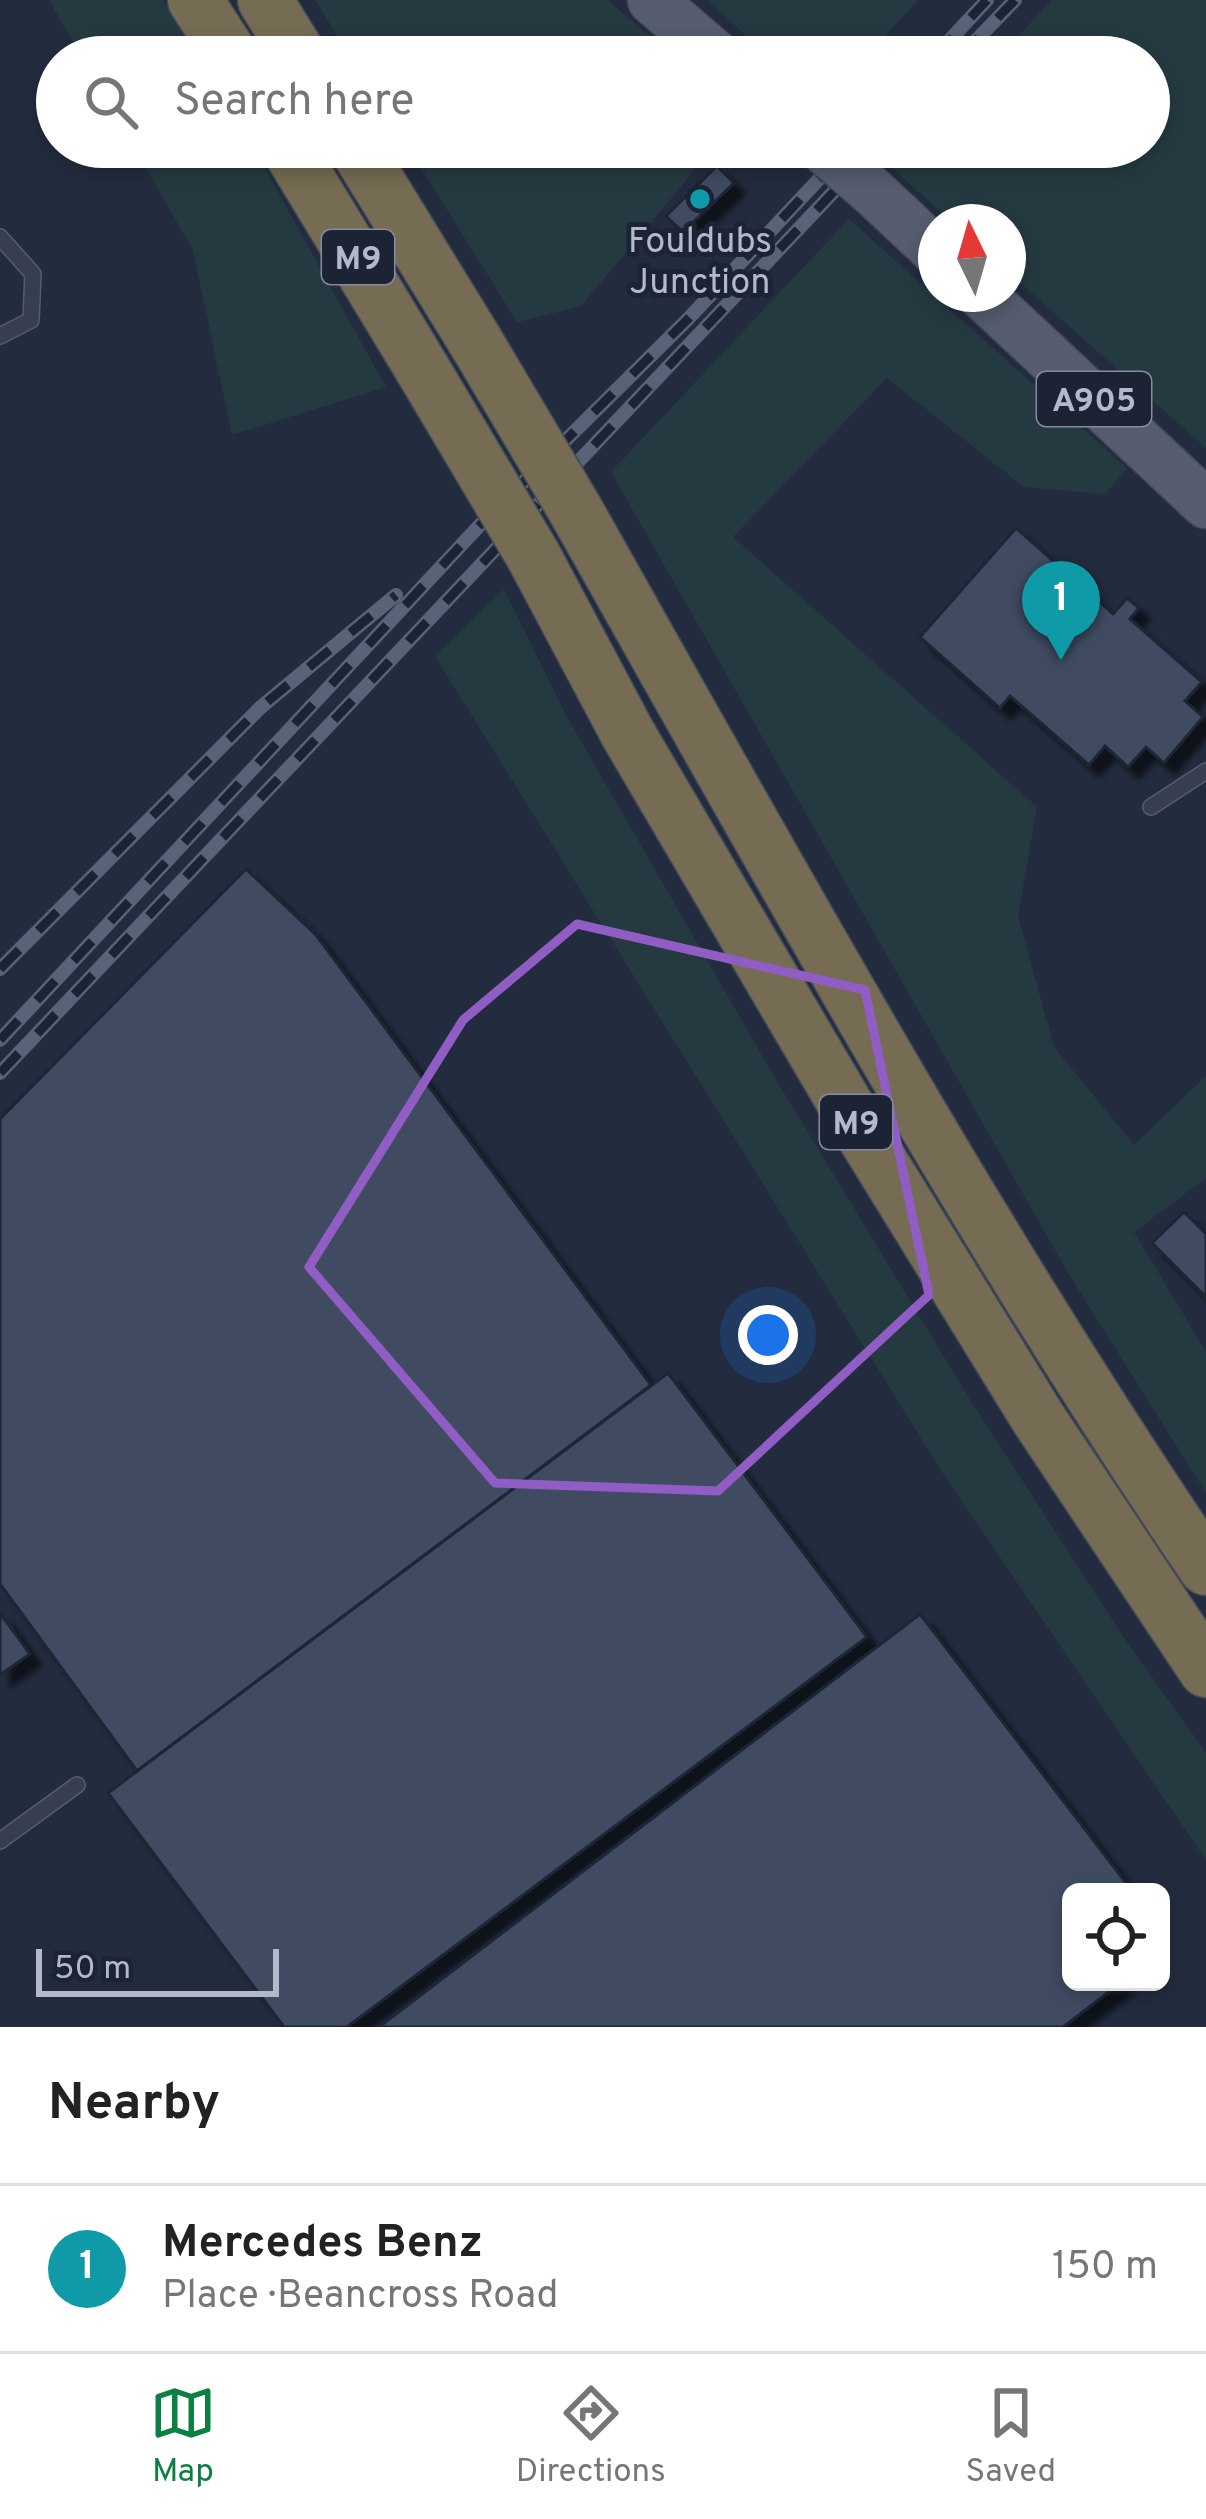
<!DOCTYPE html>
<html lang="en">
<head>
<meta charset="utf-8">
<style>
  :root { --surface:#fff; --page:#f2f2f2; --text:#222; --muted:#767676; --line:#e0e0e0; --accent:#0b8043 }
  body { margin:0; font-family:Overpass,sans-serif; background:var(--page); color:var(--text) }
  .controls { position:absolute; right:36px; bottom:36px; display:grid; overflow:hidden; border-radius:18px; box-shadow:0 6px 18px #0003 }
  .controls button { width:108px; height:108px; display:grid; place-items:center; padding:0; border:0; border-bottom:3px solid var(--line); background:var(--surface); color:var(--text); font:60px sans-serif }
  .compass { position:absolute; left:918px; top:204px; width:108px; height:108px; border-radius:50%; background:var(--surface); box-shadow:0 6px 18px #0003; rotate:355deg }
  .scale { position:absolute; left:36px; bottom:30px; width:243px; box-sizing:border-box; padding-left:12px; border:6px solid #b3b9ca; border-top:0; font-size:33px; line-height:42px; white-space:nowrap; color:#b3b9ca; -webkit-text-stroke:9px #1c2334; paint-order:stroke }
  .you { position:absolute; left:768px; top:1335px; width:42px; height:42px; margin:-30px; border:9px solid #fff; border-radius:50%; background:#1a73e8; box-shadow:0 0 0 18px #1a73e833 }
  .badge { display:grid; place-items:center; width:78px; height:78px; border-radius:50%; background:var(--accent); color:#fff; font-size:39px; font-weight:700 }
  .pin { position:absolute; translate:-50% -99px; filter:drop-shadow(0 3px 6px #0008) }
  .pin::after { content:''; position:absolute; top:63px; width:42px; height:36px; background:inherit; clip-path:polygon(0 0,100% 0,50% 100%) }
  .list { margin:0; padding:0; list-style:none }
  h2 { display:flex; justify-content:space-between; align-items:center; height:156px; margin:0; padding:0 48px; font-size:51px }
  h2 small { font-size:39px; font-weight:400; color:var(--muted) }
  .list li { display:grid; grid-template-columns:78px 1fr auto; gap:36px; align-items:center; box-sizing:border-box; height:168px; padding:0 48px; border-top:3px solid var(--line) }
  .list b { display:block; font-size:45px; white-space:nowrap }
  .list p { margin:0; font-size:39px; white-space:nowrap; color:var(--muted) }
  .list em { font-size:39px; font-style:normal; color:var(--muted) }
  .icon { flex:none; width:66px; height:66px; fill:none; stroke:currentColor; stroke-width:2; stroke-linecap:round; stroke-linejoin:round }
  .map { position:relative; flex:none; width:1206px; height:2027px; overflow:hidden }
  .search { position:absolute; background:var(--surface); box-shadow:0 6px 18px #0003; left:36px; right:36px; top:36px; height:132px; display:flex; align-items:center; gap:30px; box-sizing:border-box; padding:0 42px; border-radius:66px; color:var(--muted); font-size:45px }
  .sheet { height:324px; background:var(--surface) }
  nav { display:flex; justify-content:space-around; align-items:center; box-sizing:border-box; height:168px; border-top:3px solid var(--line); background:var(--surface); font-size:33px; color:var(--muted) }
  nav a { display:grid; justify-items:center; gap:6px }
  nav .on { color:var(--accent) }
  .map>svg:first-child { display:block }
</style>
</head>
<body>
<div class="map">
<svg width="1206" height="2027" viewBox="0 0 1206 2027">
  <defs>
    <filter id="shadow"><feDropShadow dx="11" dy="11" stdDeviation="3" flood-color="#0009"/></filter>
  </defs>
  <rect width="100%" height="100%" fill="#232c3f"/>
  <g fill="#253a40">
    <path d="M49,0H163L199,57H82Z"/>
    <path d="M315,0H607L675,57H351Z"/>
    <path d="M708,0H918L876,45L747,37Z"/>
    <path d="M1052,0H1206V448L1008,272V222H952L893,169L914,147H1149V57H999Z"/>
    <path d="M134,147H253L386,387L232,435L193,250Z"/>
    <path d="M408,147H714L581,306L517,322Z"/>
    <path d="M849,219L1127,468L1105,494L1024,487L887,378L733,537L1037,807L1018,916L1054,1047L1134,1145L1206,1076V1178L1134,1232L1206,1352V1493L1070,1276L611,472Z"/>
    <path d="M504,589L567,717L775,1078L969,1398L1122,1635L1206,1753V1860L942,1472L435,656Z"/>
  </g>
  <g fill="#414b62" stroke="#1e2536" stroke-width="3" filter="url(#shadow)">
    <path d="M717,166L734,183L683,232L666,216Z"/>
    <path d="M1016,528L1113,614L1127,598L1139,608L1130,619L1202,682L1185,701L1203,717L1164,763L1146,747L1128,767L1105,746L1089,765L1010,696L1000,708L920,637Z"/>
    <path d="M246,869L316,935L651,1385L137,1771L0,1584V1119Z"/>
    <path d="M1184,1212L1206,1234V1297L1152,1243Z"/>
    <path d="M668,1373L867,1637L347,2027H284L108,1793Z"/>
    <path d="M0,1613L30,1654L0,1675Z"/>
    <path d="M920,1614L1133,1892H1071V1982H1122L1063,2027H379Z"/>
  </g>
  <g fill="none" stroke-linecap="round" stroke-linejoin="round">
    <g stroke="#555c6d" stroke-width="18">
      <g id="service">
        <path d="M0,237L33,274L31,320L0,336"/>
        <path d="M1151,807L1206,771"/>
        <path d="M0,1841L77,1785"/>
      </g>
    </g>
    <g stroke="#404758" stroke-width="51">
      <g id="primary">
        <path d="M652,0L718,57"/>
        <path d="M873,192L936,251"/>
        <path d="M981,294L1206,504"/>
      </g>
    </g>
    <g stroke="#42495a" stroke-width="57">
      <g id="motorway">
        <path d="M195,0L232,57"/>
        <path d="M265,0L300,57"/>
        <path d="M288,147L423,370"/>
        <path d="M356,147L477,344"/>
        <path d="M576,511C778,869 975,1228 1206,1568"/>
        <path d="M534,557L628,734L860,1129L1038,1418L1206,1670"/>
      </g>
    </g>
    <path stroke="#43575d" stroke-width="6" stroke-dasharray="9 9" stroke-linecap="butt" d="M756,51L760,48L872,53"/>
    <use href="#service" stroke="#373e4f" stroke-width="15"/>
    <use href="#primary" stroke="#555d6f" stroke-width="48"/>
    <use href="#motorway" stroke="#766c53" stroke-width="54"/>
    <g stroke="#596276" stroke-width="14">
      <g id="rail">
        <path d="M934,57L987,0"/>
        <path d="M960,57L1015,0"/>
        <path d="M0,969L261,707L396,595"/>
        <path d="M0,1040L479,526L688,319L849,147"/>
        <path d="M0,1073L876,147"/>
      </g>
    </g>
    <use href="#rail" stroke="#1c2334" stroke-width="9" stroke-dasharray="27" stroke-linecap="butt"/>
    <g stroke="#404758" stroke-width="51" stroke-linecap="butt">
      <path id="primary-bridge" d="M821,147L873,192"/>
    </g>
    <g stroke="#42495a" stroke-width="57" stroke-linecap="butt">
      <g id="motorway-bridge">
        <path d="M477,344L576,511"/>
        <path d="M423,370L534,557"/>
      </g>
    </g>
    <use href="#primary-bridge" stroke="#555d6f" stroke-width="48"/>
    <use href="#motorway-bridge" stroke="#766c53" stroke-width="54"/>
  </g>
  <path fill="none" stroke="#8f5dc3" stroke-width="9" stroke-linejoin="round" d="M577,924L865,990L929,1295L718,1491L495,1483L309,1267L463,1020Z"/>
  <circle fill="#0f9aa8" stroke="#1c2334" stroke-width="4.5" cx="700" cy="199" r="12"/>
  <g text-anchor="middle" stroke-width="10" stroke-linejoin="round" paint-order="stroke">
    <g fill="#1c2334" stroke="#868c9d" stroke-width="3">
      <rect x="322" y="230" width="72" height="54" rx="9"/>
      <rect x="1037" y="372" width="114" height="54" rx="9"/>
      <rect x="820" y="1095" width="72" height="54" rx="9"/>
    </g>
    <g font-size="33" font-weight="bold" fill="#b3b9ca">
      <text x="358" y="269">M9</text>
      <text x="1094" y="411">A905</text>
      <text x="856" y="1134">M9</text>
    </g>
    <g font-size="36" fill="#b3b9ca" stroke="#1c2334">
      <text x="700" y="252">Fouldubs<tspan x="700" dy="41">Junction</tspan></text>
    </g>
  </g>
</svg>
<div class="controls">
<button><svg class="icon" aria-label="locate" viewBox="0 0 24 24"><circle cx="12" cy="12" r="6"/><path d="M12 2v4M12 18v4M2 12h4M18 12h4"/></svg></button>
</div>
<svg class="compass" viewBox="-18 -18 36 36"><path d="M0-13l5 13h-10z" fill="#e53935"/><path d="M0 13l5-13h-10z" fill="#767676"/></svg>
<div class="scale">50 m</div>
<div class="you"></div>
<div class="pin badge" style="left:1061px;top:660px;background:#0f9aa8">1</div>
<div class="search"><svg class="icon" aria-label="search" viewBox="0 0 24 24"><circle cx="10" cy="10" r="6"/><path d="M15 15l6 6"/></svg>Search here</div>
</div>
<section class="sheet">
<h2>Nearby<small></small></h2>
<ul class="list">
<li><span class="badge" style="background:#0f9aa8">1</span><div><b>Mercedes Benz</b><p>Place · Beancross Road</p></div><em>150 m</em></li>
</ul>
</section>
<nav>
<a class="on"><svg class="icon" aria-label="map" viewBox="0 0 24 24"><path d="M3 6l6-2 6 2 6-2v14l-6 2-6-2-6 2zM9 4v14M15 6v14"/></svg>Map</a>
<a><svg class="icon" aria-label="directions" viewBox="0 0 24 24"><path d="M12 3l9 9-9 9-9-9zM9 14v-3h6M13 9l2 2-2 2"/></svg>Directions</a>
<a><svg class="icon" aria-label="saved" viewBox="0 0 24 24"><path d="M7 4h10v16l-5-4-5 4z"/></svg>Saved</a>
</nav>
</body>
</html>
